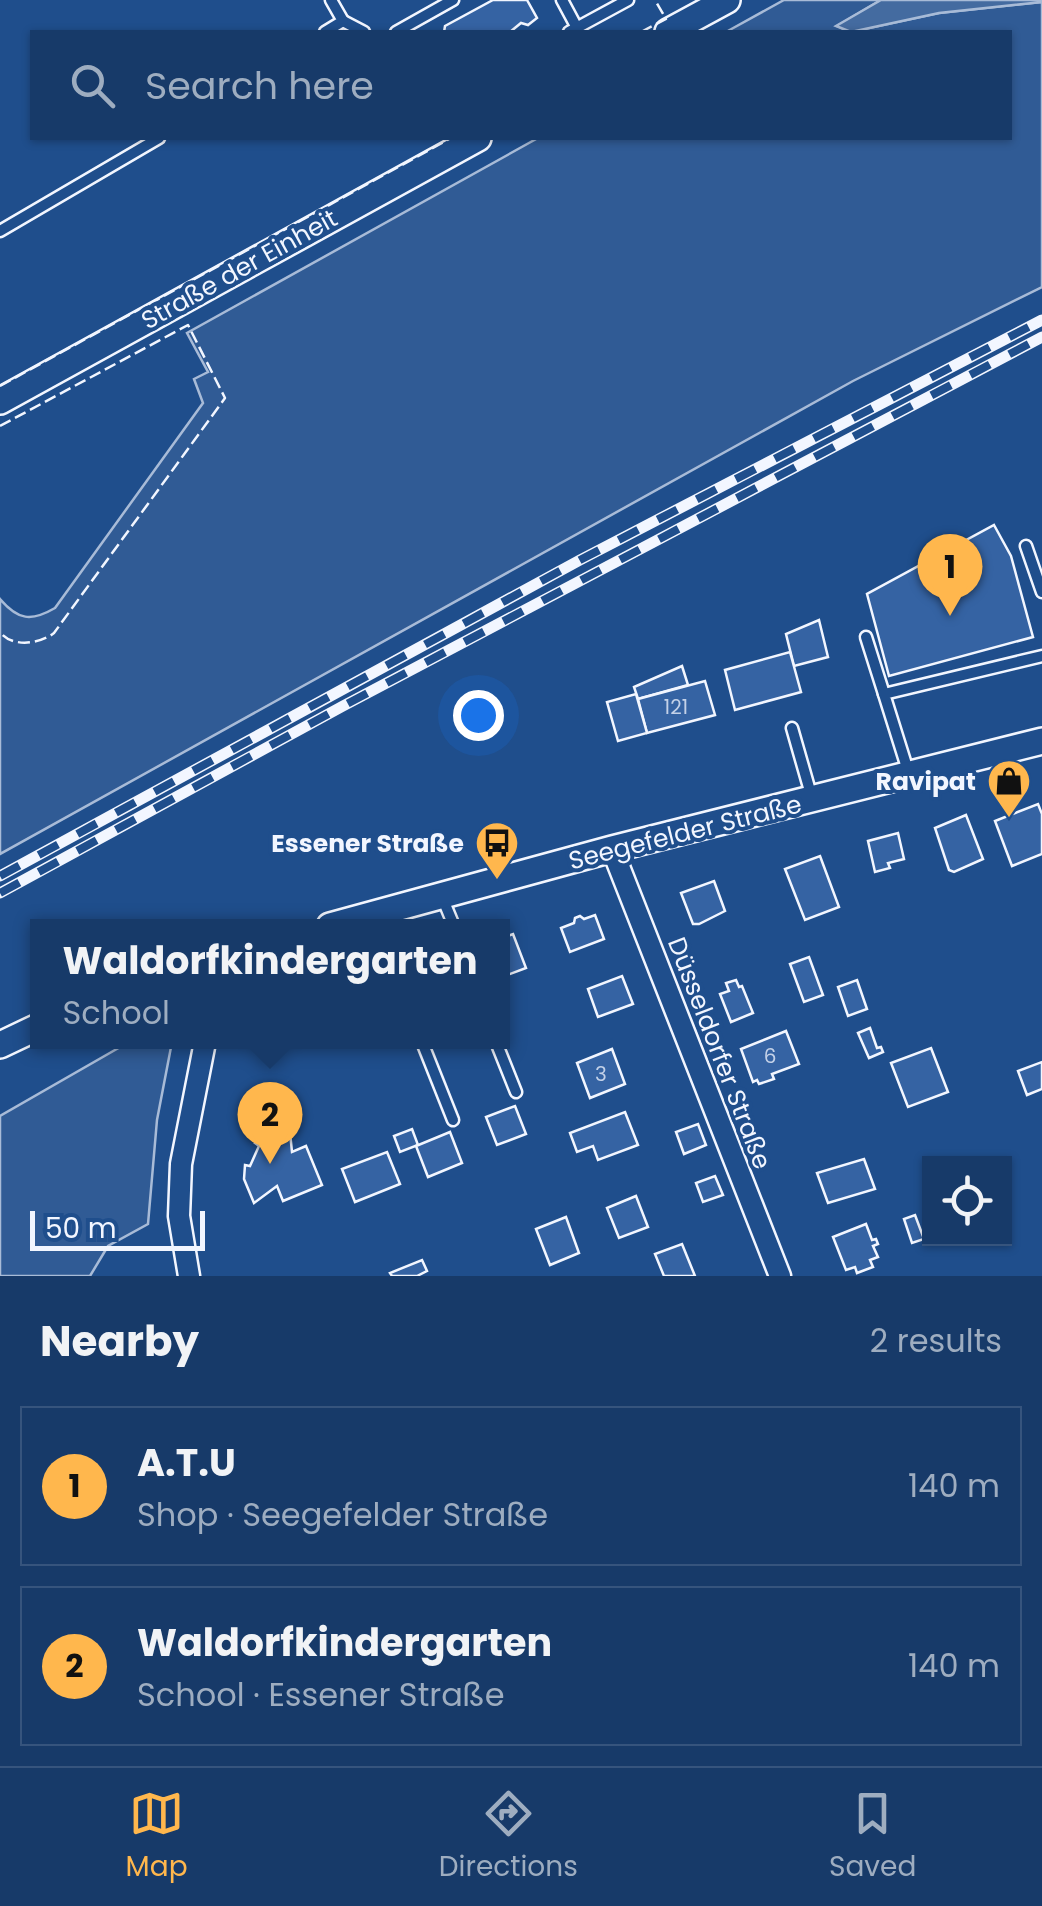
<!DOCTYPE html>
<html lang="en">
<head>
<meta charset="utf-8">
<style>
  :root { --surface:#173a69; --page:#244571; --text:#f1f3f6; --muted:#9eadc0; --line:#36547d; --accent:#ffb74d }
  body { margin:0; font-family:Poppins,sans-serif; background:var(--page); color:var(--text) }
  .controls { position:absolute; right:30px; bottom:30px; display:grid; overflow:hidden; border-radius:0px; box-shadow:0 2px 8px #0004 }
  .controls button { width:90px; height:90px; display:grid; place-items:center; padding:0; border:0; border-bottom:2px solid var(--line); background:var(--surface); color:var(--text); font:50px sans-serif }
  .scale { position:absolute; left:30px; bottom:25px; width:175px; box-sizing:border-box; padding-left:10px; border:5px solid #f2f6ff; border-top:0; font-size:28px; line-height:35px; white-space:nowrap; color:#f2f6ff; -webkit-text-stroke:8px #1f4e8c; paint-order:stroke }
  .you { position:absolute; left:478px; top:715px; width:35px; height:35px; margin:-25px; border:8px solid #fff; border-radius:50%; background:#1a73e8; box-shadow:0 0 0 15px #1a73e833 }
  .badge { display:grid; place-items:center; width:65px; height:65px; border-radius:50%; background:var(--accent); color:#111; font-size:32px; font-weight:700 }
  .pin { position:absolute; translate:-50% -82px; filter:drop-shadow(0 2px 5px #0008) }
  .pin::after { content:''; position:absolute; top:52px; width:35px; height:30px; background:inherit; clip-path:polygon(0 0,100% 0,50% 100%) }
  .popup { position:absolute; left:30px; top:919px; width:480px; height:130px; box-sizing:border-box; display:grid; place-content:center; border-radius:0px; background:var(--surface); filter:drop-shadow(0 2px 8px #0005); font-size:32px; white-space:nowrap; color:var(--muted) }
  .popup b { font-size:38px; color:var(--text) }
  .popup::after { content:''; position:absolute; left:50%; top:100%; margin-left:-20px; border:20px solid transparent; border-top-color:var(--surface) }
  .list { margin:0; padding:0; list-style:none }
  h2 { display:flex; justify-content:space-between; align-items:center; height:130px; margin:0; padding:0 40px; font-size:42px }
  h2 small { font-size:32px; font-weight:400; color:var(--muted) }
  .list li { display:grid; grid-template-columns:65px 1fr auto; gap:30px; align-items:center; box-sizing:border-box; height:160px; margin:0 20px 20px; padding:0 20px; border:2px solid var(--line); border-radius:0px }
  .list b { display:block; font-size:38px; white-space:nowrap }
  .list p { margin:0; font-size:32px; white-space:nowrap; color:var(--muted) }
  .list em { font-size:32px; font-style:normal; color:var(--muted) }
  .icon { flex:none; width:55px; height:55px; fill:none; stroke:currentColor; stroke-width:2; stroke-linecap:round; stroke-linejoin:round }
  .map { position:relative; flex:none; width:1042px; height:1276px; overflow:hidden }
  .search { position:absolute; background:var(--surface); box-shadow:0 2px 8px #0004; left:30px; right:30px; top:30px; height:110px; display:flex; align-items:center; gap:25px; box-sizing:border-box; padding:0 35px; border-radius:0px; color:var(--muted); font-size:38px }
  .sheet { height:490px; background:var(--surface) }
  nav { display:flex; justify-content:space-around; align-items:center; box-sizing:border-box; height:140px; border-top:2px solid var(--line); background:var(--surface); font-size:28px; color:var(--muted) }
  nav a { display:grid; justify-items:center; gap:5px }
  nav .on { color:var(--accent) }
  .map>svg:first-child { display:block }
</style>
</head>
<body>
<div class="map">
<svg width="1042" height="1276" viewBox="0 0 1042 1276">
  <rect width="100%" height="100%" fill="#1f4e8c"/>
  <g fill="#305b95" stroke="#a8bbd7" stroke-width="2.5">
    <path d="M784,0H881L837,26L851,32L939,13L1042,2V287L853,381L0,854V599C18,620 31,622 55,608L203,403L194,379L208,372L187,333L538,138H1010V32H726Z"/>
    <path d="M129,1042H172L157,1120L148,1224L108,1246L90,1276H0V1116Z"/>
  </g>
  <path fill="#446ba0" stroke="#a8bbd7" stroke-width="2.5" d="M881,0H1042V2L939,13L851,32L836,26Z"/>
  <g fill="#3563a3" stroke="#f2f6ff" stroke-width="2.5">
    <path d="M493,0H527L537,18L528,25L521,23L510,32H444L445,26Z"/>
    <path d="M994,525L1011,556L1033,637L889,676L867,594Z"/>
    <path d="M819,620L828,657L794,666L786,634Z"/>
    <path d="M790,652L801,692L735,710L725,670Z"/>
    <path d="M682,666L688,685L638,699L634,687Z"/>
    <path d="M705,681L715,715L647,733L638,699Z"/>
    <path d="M636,694L647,733L618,741L607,702Z"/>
    <path d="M1038,804L1042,814V854L1012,866L995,821Z"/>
    <path d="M966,815L983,859L954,872L949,870L935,828Z"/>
    <path d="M898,833L904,859L888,863L890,868L875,872L868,841Z"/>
    <path d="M820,856L839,907L805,920L785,869Z"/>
    <path d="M714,881L725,911L699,924H693L681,893Z"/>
    <path d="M595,915L604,939L570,952L561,928L574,923L575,918L580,916L584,919Z"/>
    <path d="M513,934L526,968L502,977V938Z"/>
    <path d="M809,957L823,995L804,1002L790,964Z"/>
    <path d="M622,976L633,1004L598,1017L588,989Z"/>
    <path d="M736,980L739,987L742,986L753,1013L731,1022L720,994L729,991L726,983Z"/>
    <path d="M857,980L867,1009L848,1016L838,987Z"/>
    <path d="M870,1028L877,1048L881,1047L883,1052L869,1058L858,1033Z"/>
    <path d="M786,1031L799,1064L772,1074L774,1079L759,1084L757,1080L753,1082L741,1049Z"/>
    <path d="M931,1048L948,1092L908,1107L891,1063Z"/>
    <path d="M612,1049L625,1084L590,1098L577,1063Z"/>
    <path d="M1042,1062V1089L1027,1095L1018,1071Z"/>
    <path d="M515,1106L526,1134L497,1145L486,1117Z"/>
    <path d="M625,1112L638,1145L598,1160L593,1146L577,1152L570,1133Z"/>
    <path d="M289,1123L292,1152L306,1146L322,1185L283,1201L277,1186L254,1203L244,1179L245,1165L250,1166L259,1146L255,1143L264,1133Z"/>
    <path d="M698,1124L706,1145L684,1154L676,1132Z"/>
    <path d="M412,1129L418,1145L400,1152L394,1136Z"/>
    <path d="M450,1132L462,1163L428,1177L416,1146Z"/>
    <path d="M387,1152L400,1184L355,1202L342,1169Z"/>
    <path d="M864,1159L875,1189L828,1203L817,1173Z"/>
    <path d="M715,1176L723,1195L703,1202L696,1183Z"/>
    <path d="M636,1196L648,1227L619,1238L607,1208Z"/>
    <path d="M915,1215L924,1239L912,1243L904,1219Z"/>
    <path d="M566,1217L579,1253L550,1265L536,1229Z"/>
    <path d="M866,1224L872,1240L876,1239L878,1244L873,1246L878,1257L870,1260L873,1267L857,1273L855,1267L846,1270L833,1237Z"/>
    <path d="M682,1244L695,1276H664L655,1254Z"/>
    <path d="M422,1260L427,1271L417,1276H392L390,1273Z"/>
  </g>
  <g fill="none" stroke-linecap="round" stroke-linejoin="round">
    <g stroke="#f2f6ff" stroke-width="15">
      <g id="service">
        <path d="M562,0L577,28"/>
        <path d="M343,21L364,32"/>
        <path d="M325,32L343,21L331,0"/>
        <path d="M396,32L453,0"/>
        <path d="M569,32L628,0"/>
        <path d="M0,231L159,138"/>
        <path d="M1026,546L1042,592"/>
        <path d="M866,637L884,694"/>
        <path d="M792,728L812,798"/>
        <path d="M909,774L884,694L1042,656"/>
        <path d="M442,897L454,926"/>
        <path d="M422,1042L453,1120"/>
        <path d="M496,1042L516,1092"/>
      </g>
    </g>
    <g stroke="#f2f6ff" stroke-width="25">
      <g id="minor">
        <path d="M612,849L780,1276"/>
        <path d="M189,1276L179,1216L181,1164L205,1042"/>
      </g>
    </g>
    <g stroke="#f2f6ff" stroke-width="30">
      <g id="tertiary">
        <path d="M668,32L727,0"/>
        <path d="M0,401L478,138"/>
        <path d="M330,926L612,849L1042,741"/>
        <path d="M0,1045L38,1027"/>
      </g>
    </g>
    <use href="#service" stroke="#1f4e8c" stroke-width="10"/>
    <use href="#minor" stroke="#1f4e8c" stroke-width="20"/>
    <use href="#tertiary" stroke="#1f4e8c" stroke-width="25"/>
    <g stroke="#f2f6ff" stroke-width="11">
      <g id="rail">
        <path d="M0,876L580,560L1042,320"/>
        <path d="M0,893L343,706L1042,337"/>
      </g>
    </g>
    <use href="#rail" stroke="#1f4e8c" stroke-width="8" stroke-dasharray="22" stroke-linecap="butt"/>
    <g stroke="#f2f6ff" stroke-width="2.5" stroke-dasharray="12 5" stroke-linecap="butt">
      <path d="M641,32L666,19L655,0"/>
      <path d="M0,386L451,138"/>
      <path d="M0,426L188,325L225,398L54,633C40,644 12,648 0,632"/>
    </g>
  </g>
  <defs>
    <g id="shop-pin" transform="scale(2.25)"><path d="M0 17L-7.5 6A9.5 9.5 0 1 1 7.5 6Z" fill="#ffb74d" stroke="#1f4e8c"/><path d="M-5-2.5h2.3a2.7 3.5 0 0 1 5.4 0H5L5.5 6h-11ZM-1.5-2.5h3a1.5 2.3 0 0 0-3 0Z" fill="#111"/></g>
    <g id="bus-pin" transform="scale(2.25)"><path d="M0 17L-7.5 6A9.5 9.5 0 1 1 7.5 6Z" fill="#ffb74d" stroke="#1f4e8c"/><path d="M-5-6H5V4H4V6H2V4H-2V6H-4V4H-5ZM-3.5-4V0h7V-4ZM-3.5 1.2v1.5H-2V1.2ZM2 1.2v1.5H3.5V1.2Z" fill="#111"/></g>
  </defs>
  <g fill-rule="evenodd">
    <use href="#shop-pin" x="1009" y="781"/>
    <use href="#bus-pin" x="497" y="843"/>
  </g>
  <g text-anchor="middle" stroke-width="8" stroke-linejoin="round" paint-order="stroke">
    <g font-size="20" fill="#c3d1e8">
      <text x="676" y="714">121</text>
      <text x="770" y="1063">6</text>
      <text x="601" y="1081">3</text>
    </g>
    <g font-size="25" fill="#f2f6ff" stroke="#1f4e8c">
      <text transform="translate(239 269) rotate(-29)" y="9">Straße der Einheit</text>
      <text transform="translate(685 832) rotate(-14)" y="9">Seegefelder Straße</text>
      <text transform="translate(720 1053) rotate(69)" y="9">Düsseldorfer Straße</text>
    </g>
    <g font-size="25" font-weight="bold" fill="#f2f6ff" stroke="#1f4e8c" text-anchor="end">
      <text x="976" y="790">Ravipat</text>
      <text x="464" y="852">Essener Straße</text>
    </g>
  </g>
</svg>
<div class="controls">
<button><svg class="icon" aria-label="locate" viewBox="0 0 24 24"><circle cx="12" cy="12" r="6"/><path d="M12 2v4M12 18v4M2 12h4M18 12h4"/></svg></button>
</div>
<div class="scale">50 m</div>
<div class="you"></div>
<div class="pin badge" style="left:950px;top:616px">1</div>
<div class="pin badge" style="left:270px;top:1164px">2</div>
<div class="popup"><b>Waldorfkindergarten</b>School</div>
<div class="search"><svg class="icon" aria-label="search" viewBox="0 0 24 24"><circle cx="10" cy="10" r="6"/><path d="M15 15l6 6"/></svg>Search here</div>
</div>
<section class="sheet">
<h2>Nearby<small>2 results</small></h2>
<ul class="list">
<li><span class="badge">1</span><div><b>A.T.U</b><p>Shop · Seegefelder Straße</p></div><em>140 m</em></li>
<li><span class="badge">2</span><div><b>Waldorfkindergarten</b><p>School · Essener Straße</p></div><em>140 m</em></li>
</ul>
</section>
<nav>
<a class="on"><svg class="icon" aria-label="map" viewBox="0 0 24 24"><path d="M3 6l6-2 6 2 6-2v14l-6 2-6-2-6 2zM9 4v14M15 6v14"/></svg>Map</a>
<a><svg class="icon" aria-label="directions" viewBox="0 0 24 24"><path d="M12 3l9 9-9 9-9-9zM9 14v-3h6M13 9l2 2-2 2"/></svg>Directions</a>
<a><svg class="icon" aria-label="saved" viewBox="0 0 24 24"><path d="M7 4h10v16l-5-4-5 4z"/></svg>Saved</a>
</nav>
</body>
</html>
